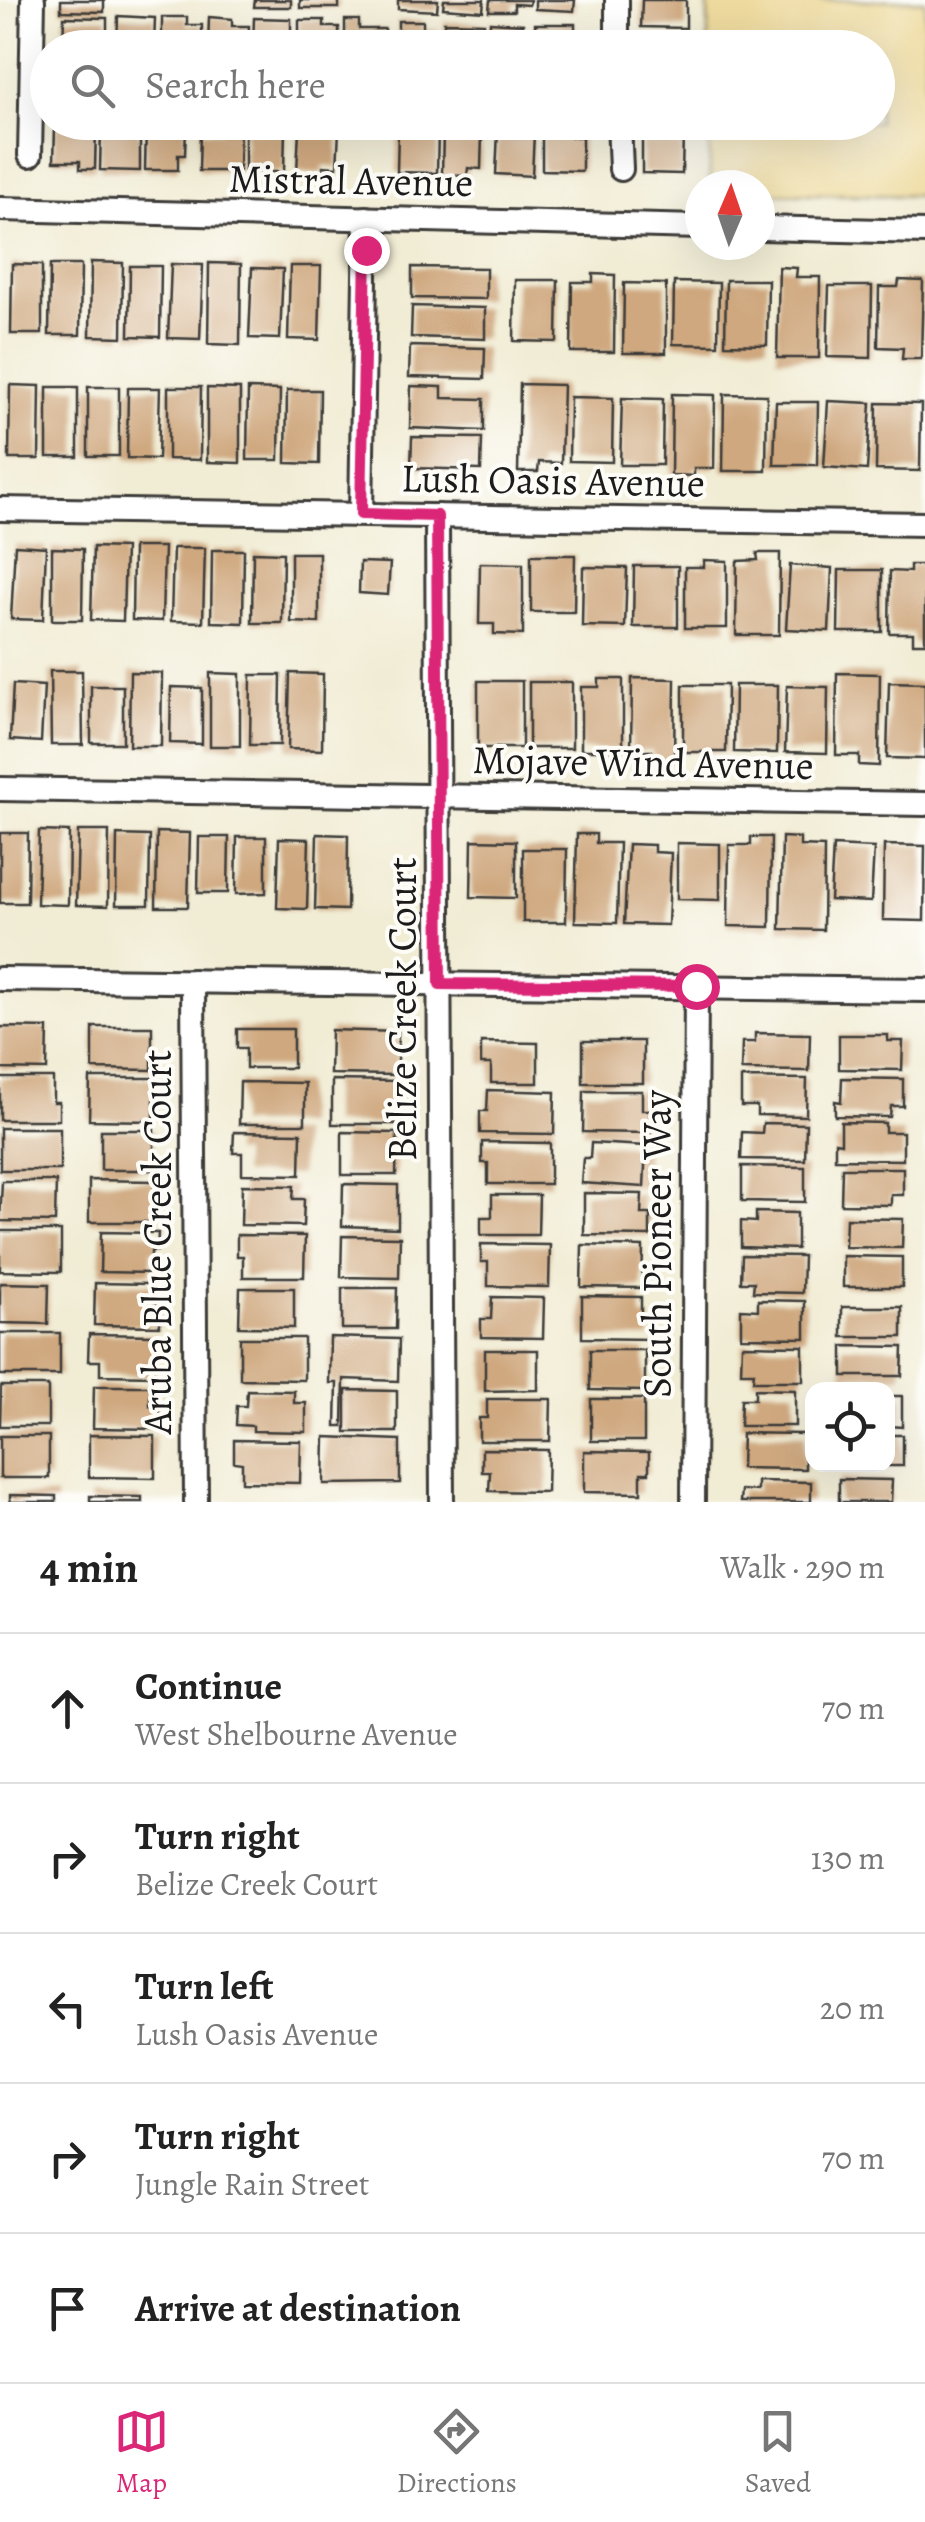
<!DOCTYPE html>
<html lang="en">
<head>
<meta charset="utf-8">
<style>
  :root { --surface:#fff; --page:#f2f2f2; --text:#222; --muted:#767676; --line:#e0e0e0; --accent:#db2777 }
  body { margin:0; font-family:Alegreya,serif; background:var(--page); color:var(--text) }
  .controls { position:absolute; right:30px; bottom:30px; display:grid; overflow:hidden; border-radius:20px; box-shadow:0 10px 40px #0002 }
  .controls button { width:90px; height:90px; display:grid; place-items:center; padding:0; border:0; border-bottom:2px solid var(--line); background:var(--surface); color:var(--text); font:50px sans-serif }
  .compass { position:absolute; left:685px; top:170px; width:90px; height:90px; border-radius:50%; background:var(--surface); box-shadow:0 10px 40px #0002; rotate:2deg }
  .stop { position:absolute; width:30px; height:30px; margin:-22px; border:8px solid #db2777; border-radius:50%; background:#fff }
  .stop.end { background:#db2777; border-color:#fff; box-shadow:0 2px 10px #0008 }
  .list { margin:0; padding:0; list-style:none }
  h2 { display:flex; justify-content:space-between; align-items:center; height:130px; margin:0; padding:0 40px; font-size:42px }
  h2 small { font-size:32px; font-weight:400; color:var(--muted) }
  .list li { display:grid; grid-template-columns:65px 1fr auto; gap:30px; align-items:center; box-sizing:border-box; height:150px; padding:0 40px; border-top:2px solid var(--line) }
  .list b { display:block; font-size:38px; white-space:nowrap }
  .list p { margin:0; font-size:32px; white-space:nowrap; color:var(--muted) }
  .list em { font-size:32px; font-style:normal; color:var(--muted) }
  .icon { flex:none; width:55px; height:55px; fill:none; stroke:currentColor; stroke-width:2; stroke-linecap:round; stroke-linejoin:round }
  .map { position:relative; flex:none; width:925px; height:1502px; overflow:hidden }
  .search { position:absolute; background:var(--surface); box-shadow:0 10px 40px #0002; left:30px; right:30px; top:30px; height:110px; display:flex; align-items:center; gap:25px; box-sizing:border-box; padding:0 35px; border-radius:55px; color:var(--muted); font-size:38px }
  .sheet { height:880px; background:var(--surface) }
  nav { display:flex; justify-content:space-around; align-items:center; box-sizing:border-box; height:140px; border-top:2px solid var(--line); background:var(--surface); font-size:28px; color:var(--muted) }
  nav a { display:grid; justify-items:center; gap:5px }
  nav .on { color:var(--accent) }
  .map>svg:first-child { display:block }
</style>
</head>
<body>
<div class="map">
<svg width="925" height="1502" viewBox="0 0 925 1502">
  <rect width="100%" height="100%" fill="#fdfcf7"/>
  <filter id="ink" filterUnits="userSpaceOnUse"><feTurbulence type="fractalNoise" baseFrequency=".01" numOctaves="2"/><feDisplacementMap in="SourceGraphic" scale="20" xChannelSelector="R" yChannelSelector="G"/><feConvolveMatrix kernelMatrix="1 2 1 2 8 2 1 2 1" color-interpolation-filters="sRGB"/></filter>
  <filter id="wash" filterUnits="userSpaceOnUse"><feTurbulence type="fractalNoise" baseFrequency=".0048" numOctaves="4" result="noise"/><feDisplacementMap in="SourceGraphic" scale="40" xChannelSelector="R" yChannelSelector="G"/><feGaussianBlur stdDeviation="2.25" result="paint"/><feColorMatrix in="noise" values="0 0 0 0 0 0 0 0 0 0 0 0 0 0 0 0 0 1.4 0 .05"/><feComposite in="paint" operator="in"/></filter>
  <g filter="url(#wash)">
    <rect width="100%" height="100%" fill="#f1ecd4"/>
    <path fill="#eeda9e" stroke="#857b5d" stroke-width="2.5" d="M708,0H925V196L760,193V185H710L709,123L878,122V48L708,47Z"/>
    <g id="blocks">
      <g fill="#cfa87f">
        <path d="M61,0H104V12L61,11Z"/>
        <path d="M255,0H291V7H254Z"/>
        <rect x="300" y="0" width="39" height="8"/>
        <path d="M398,0H438L437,11L398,9Z"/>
        <path d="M444,0H484L483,11L443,8Z"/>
        <path d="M490,0H530L529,5L514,4V11H489Z"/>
        <path d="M535,0H575L574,11L535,9Z"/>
        <path d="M642,0H686V28L641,27Z"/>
        <path d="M118,16L155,18L154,48H117Z"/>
        <path d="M64,17L107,18V48H63Z"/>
        <path d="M162,17H187V25H202V48H162Z"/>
        <path d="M209,17L232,19V26H249L248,48H208Z"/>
        <path d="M254,18L291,19V48H253Z"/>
        <path d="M299,20H324V27H339V48H299Z"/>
        <path d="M345,20H359V29H385L384,48H345Z"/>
        <path d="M398,21H423V29H438V48H398Z"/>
        <path d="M444,22L484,23V48H444Z"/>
        <path d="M490,22L523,24L521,48H489Z"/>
        <rect x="535" y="24" width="40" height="24"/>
        <path d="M221,125H240L239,171H199L200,131L221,132Z"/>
        <path d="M101,126H140V171L100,170Z"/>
        <path d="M146,126H186L185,155H178V170H145Z"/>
        <path d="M55,127H96L95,169H80V161H54Z"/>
        <path d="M245,128L285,129L284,172H245Z"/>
        <path d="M299,129L339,131L337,167L323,166V173L297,172Z"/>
        <path d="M398,129L438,130L437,173L397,172Z"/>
        <path d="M498,131L534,133L532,176L496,174Z"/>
        <path d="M443,132L482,133L481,169L468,168L467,176L442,175Z"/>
        <path d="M642,134L683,135L682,174L642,173Z"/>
        <path d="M542,136L582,137V171L542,170Z"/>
        <path d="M91,262L123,263L122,337L90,336Z"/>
        <path d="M209,263L241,264L240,345L208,344Z"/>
        <path d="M12,264L42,265V334H11Z"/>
        <path d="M171,264L203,265L200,339L168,338Z"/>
        <path d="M50,265H81L80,335H49Z"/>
        <path d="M130,266H161L160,337L129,336Z"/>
        <path d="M290,266H321L319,340L288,339Z"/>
        <path d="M412,267L486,268V299L412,298Z"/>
        <path d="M779,267L797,268L796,277H820L819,358H777Z"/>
        <path d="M252,268L283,269L280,339L249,338Z"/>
        <path d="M593,274L615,275L614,352H571L572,282H593Z"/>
        <path d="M515,280H558L557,342L514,341Z"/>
        <path d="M726,280H768L767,345L725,344Z"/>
        <path d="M899,280L923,281L921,359H902L903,348L878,347L879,287H898Z"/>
        <path d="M674,282L719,283L718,345L673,344Z"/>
        <path d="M624,283L666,284V353H623Z"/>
        <path d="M829,286H872L871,358L827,357Z"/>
        <path d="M412,306L485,308V339L411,337Z"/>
        <path d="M410,346L485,348L484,379L409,377Z"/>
        <path d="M520,384L563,385L561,463L539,462L538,472H518Z"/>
        <path d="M10,385L40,386L39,459H9Z"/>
        <path d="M411,386L442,387V398L484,399V431L410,428Z"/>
        <rect x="47" y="387" width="31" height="70"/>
        <rect x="88" y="387" width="31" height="69"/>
        <path d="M168,387H201L200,460L168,459Z"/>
        <path d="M128,388H160L158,459L127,458Z"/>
        <path d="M207,388L240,389V463L207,462Z"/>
        <path d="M248,389L280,390L279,460H247Z"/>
        <path d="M287,390H320L319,464L286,463Z"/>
        <path d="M672,394L715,395L714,468H694V476L671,475Z"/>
        <path d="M724,394L767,395L766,471H723Z"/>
        <path d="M570,397L613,398L612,462L569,461Z"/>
        <path d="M622,398L663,399L662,465H620Z"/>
        <path d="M828,401L871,403L867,470L824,467Z"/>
        <path d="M776,402H818L817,465H774Z"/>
        <path d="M877,403L921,404L920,471L876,470Z"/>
        <path d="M412,437L482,438L481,470L411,468Z"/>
        <path d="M15,545L46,547L43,620L11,619Z"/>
        <path d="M93,547L125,548L123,621L91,620Z"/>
        <path d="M133,547H164L162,621L132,620Z"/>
        <path d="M52,548L83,549L82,620H52Z"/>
        <path d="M173,548H205L203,622L171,621Z"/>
        <path d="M212,550H244L243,623L211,622Z"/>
        <path d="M253,552L283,553L282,623H252Z"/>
        <path d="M291,553H319V623L291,622Z"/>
        <path d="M757,553H780L779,635H736L737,561L758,560Z"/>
        <path d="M531,555H575L574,612H531Z"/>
        <path d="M704,560L727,561V628H685V567H704Z"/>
        <path d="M360,562L390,563L388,595L359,593Z"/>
        <path d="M480,563L523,564V635L494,634V624H479Z"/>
        <path d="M790,565L832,568L829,631L786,629Z"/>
        <path d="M910,565H925V643H913V633H889L890,571L910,572Z"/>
        <path d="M634,566H678V627H633Z"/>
        <path d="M583,567L627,568L625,627L582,626Z"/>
        <path d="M839,570H882V632H838Z"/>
        <path d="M50,671H82L83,745H51Z"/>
        <path d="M130,672L162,673L161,746H129Z"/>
        <path d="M210,673L240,674V746H210Z"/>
        <path d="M290,673L323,674L322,750L288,749Z"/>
        <path d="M837,673L880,674L879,766L859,765V755H836Z"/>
        <path d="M251,675H281L280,745H250Z"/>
        <path d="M632,678L675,679L674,761L652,760V751H631Z"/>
        <path d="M599,679H623V750H581V687H599Z"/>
        <rect x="478" y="681" width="44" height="67"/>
        <rect x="529" y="682" width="43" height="66"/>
        <path d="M889,682L925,683V759L887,758Z"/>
        <path d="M13,684L44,686L41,742L10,740Z"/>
        <path d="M683,685H727L726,752H683Z"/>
        <path d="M735,685H778L777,753L734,752Z"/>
        <rect x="91" y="686" width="32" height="57"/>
        <path d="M787,686L828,687L827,753L785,752Z"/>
        <path d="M171,687L202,688V744L170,743Z"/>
        <path d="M39,831L69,832L68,905L37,904Z"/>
        <path d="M78,831H109L108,906L76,905Z"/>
        <path d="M157,832L190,833L188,907H156Z"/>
        <path d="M0,833H28L27,903H0Z"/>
        <path d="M317,834L348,835L347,910L315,909Z"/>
        <path d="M577,834H596V843H619L617,923L575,922Z"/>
        <path d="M117,835L150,836L149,905H116Z"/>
        <path d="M199,837H229L228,893H198Z"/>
        <path d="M237,837H266V893L236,894Z"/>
        <path d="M751,837H771L770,927L728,926L729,845H751Z"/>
        <path d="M782,837L800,838V846L824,847L823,930L780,929Z"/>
        <path d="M279,838L309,839L307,909L277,908Z"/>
        <path d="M472,840L516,841V898L471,897Z"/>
        <path d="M677,843L720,844V900L677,899Z"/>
        <path d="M628,844L654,845V852L671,853L668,925L624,924Z"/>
        <path d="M884,845L925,846L924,921L883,920Z"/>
        <path d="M833,846L874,848L871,902L830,900Z"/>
        <path d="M523,849H567L566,922H523Z"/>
        <path d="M0,1027L48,1028L47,1070L0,1069Z"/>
        <path d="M93,1027H152V1070L93,1069Z"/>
        <path d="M237,1029H293V1068H246V1048H237Z"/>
        <path d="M331,1030L398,1032V1075L330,1074Z"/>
        <path d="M755,1033L810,1034L809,1071L741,1070L742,1042H755Z"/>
        <path d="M839,1035H888V1041H903L902,1070L839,1069Z"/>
        <rect x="583" y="1041" width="60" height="42"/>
        <path d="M481,1042L538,1043V1083H491V1064H481Z"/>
        <path d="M0,1078H53V1102H59V1120H0Z"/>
        <path d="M90,1078H154V1121L89,1120Z"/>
        <path d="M741,1078L807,1079L806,1116L757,1115V1106H741Z"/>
        <path d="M842,1078L903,1079V1106H891L890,1117L835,1116V1101L841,1102Z"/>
        <path d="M332,1080L400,1081L399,1124H332Z"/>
        <path d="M240,1082L305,1083V1124H239Z"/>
        <path d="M488,1090L555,1092L554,1134L480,1133V1111H487Z"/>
        <path d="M584,1091H642V1110H650V1133L583,1132Z"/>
        <path d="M841,1122L885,1123V1132H903V1160L835,1159V1142L841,1143Z"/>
        <path d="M763,1123L806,1124L805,1160L741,1159L742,1132L762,1133Z"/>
        <rect x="0" y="1128" width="60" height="42"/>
        <rect x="101" y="1130" width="53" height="40"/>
        <path d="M234,1132L301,1133L300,1175L242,1174V1153H233Z"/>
        <path d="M342,1132L397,1133L396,1175H342Z"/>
        <path d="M482,1142L550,1143V1184H488V1163H482Z"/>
        <path d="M591,1143L646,1146L644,1187L581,1183L583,1158H590Z"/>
        <path d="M742,1166L805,1167V1202L742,1201Z"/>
        <path d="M842,1168H903V1195H891V1205L841,1204Z"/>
        <path d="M89,1180L154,1181V1222H89Z"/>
        <path d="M2,1181H56L55,1222L0,1221Z"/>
        <path d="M343,1184L398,1185V1228L342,1226Z"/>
        <path d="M242,1185L294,1186L293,1199H304L303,1226L241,1225Z"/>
        <path d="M584,1193L642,1194L641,1214H650V1236L584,1235Z"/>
        <path d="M492,1195H539L538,1235H481V1217H492Z"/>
        <path d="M756,1212L797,1213V1249L741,1247V1221L756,1222Z"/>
        <path d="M846,1218L903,1219L902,1248L845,1247Z"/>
        <path d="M0,1231H61V1272L0,1271Z"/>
        <path d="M101,1232L158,1233L157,1251H151V1273L100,1272Z"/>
        <path d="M237,1235L305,1236L304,1277H243V1256H237Z"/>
        <path d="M342,1236L400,1237L399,1278L341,1277Z"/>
        <path d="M481,1244L550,1245L549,1287L488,1286V1262H481Z"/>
        <path d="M582,1245L643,1247L642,1288L581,1287Z"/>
        <path d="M742,1255L803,1256L802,1293L753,1292L754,1282H741Z"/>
        <path d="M843,1256L902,1257V1287H843Z"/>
        <path d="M0,1283L49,1284L48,1324L0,1323Z"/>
        <path d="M95,1283L151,1284V1304H160V1326L94,1325Z"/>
        <path d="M240,1288H294V1328L239,1327Z"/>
        <path d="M342,1288H397L396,1329H342Z"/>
        <path d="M582,1296L641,1297V1317H650V1339L582,1338Z"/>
        <path d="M492,1297L544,1298L543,1338L481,1337V1319H491Z"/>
        <path d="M758,1300L805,1301V1338L741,1337V1309L758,1310Z"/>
        <rect x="842" y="1307" width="60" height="30"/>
        <rect x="0" y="1333" width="60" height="42"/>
        <path d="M89,1334L155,1335L154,1376L100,1375V1361H88Z"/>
        <path d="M330,1337L399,1339L398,1381L344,1379L343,1426H336L337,1383H329Z"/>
        <path d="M240,1338H304V1380L240,1379Z"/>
        <path d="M742,1345L803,1346V1381H753L754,1372H741Z"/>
        <path d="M843,1346L903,1347L902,1376H843Z"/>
        <path d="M485,1350H538V1390L485,1391Z"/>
        <path d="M590,1350H645V1391L590,1390Z"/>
        <path d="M1,1386H48V1426H0Z"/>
        <path d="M94,1386H150V1406L160,1407L159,1429L93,1428Z"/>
        <path d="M755,1389L795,1390V1426H740L741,1399H755Z"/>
        <path d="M247,1390L294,1391V1403H306V1432L253,1431V1426L236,1425L237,1406H246Z"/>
        <path d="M346,1390L397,1391V1432H346Z"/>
        <path d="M888,1396H902V1427L888,1426Z"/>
        <path d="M487,1399H551L550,1441H479V1418H487Z"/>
        <rect x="591" y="1399" width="53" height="42"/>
        <path d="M742,1433L805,1434V1469L741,1468Z"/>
        <path d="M89,1435L155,1436V1478L89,1477Z"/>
        <rect x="888" y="1435" width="15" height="31"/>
        <rect x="0" y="1436" width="49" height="42"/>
        <path d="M325,1437L400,1440V1483L324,1484Z"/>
        <path d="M234,1440L301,1441L300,1483L242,1482V1463L234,1462Z"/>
        <path d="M482,1449L548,1450L547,1492L489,1491L490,1472H482Z"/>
        <path d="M584,1451L649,1452V1473H641V1493L584,1492Z"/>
        <path d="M839,1479L892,1480L891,1502H839Z"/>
        <path d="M757,1481L811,1482V1502H740L741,1490L757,1491Z"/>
        <path d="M10,1495L56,1496V1502H10Z"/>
        <path d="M90,1496L142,1497V1502H90Z"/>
      </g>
    </g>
  </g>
  <g filter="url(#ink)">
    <use href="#blocks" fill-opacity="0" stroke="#3c3b38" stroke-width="2.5"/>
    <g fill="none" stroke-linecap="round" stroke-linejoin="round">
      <g stroke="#3c3b38" stroke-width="28">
        <g id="street">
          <path d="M617,48V0"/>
          <path d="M619,122L621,169"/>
          <path d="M30,155L33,0"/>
          <path d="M0,209L700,227"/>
          <path d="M760,228L925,232"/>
          <path d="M0,509L925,524"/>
          <path d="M361,514L366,218"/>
          <path d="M437,516L442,1502"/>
          <path d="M0,789L925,804"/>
          <path d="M0,979L925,990"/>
          <path d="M193,981L196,1502"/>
          <path d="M693,1502L696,986"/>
        </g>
      </g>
      <use href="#street" stroke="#fff" stroke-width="22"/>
    </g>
  </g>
  <g fill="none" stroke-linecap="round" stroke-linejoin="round" filter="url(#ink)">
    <path stroke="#db2777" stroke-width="12" d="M366,250L361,514L437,516L440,984L696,986"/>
  </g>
  <g text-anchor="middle" stroke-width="8" stroke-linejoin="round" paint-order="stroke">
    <g font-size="40" fill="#1c1c1c" stroke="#fdfcf7">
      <text transform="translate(351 180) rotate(1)" y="14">Mistral Avenue</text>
      <text transform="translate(553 480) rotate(1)" y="14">Lush Oasis Avenue</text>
      <text transform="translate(643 762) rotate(1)" y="14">Mojave Wind Avenue</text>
      <text transform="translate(402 1009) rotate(-90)" y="14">Belize Creek Court</text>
      <text transform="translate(157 1242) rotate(-90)" y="14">Aruba Blue Creek Court</text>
      <text transform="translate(657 1244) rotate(-90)" y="14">South Pioneer Way</text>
    </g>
  </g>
</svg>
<div class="controls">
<button><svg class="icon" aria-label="locate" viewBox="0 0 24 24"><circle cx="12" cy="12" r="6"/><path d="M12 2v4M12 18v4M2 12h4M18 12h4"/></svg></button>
</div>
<svg class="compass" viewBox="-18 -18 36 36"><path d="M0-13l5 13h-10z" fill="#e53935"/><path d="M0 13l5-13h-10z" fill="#767676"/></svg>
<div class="stop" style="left:696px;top:986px"></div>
<div class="stop end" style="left:366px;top:250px"></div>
<div class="search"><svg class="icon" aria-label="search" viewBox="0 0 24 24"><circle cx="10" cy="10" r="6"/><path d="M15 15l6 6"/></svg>Search here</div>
</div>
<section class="sheet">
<h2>4 min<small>Walk · 290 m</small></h2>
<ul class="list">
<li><svg class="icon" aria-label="ahead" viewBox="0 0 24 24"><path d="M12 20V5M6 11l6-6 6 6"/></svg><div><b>Continue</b><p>West Shelbourne Avenue</p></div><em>70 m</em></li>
<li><svg class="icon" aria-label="right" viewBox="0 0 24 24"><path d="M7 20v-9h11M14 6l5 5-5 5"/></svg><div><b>Turn right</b><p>Belize Creek Court</p></div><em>130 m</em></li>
<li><svg class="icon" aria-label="left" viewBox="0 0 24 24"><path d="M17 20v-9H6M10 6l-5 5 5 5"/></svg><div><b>Turn left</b><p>Lush Oasis Avenue</p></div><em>20 m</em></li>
<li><svg class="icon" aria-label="right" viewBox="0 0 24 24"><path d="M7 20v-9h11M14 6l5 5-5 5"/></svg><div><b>Turn right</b><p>Jungle Rain Street</p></div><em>70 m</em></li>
<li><svg class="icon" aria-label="arrive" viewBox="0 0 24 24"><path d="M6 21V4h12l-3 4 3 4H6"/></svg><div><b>Arrive at destination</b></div></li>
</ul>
</section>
<nav>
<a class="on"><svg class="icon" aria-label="map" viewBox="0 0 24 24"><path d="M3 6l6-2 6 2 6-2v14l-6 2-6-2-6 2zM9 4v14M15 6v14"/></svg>Map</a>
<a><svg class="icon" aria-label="directions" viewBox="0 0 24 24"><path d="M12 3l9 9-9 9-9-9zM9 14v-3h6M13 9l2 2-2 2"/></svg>Directions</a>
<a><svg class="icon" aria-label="saved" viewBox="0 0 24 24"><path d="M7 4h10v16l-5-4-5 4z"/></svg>Saved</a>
</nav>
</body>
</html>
